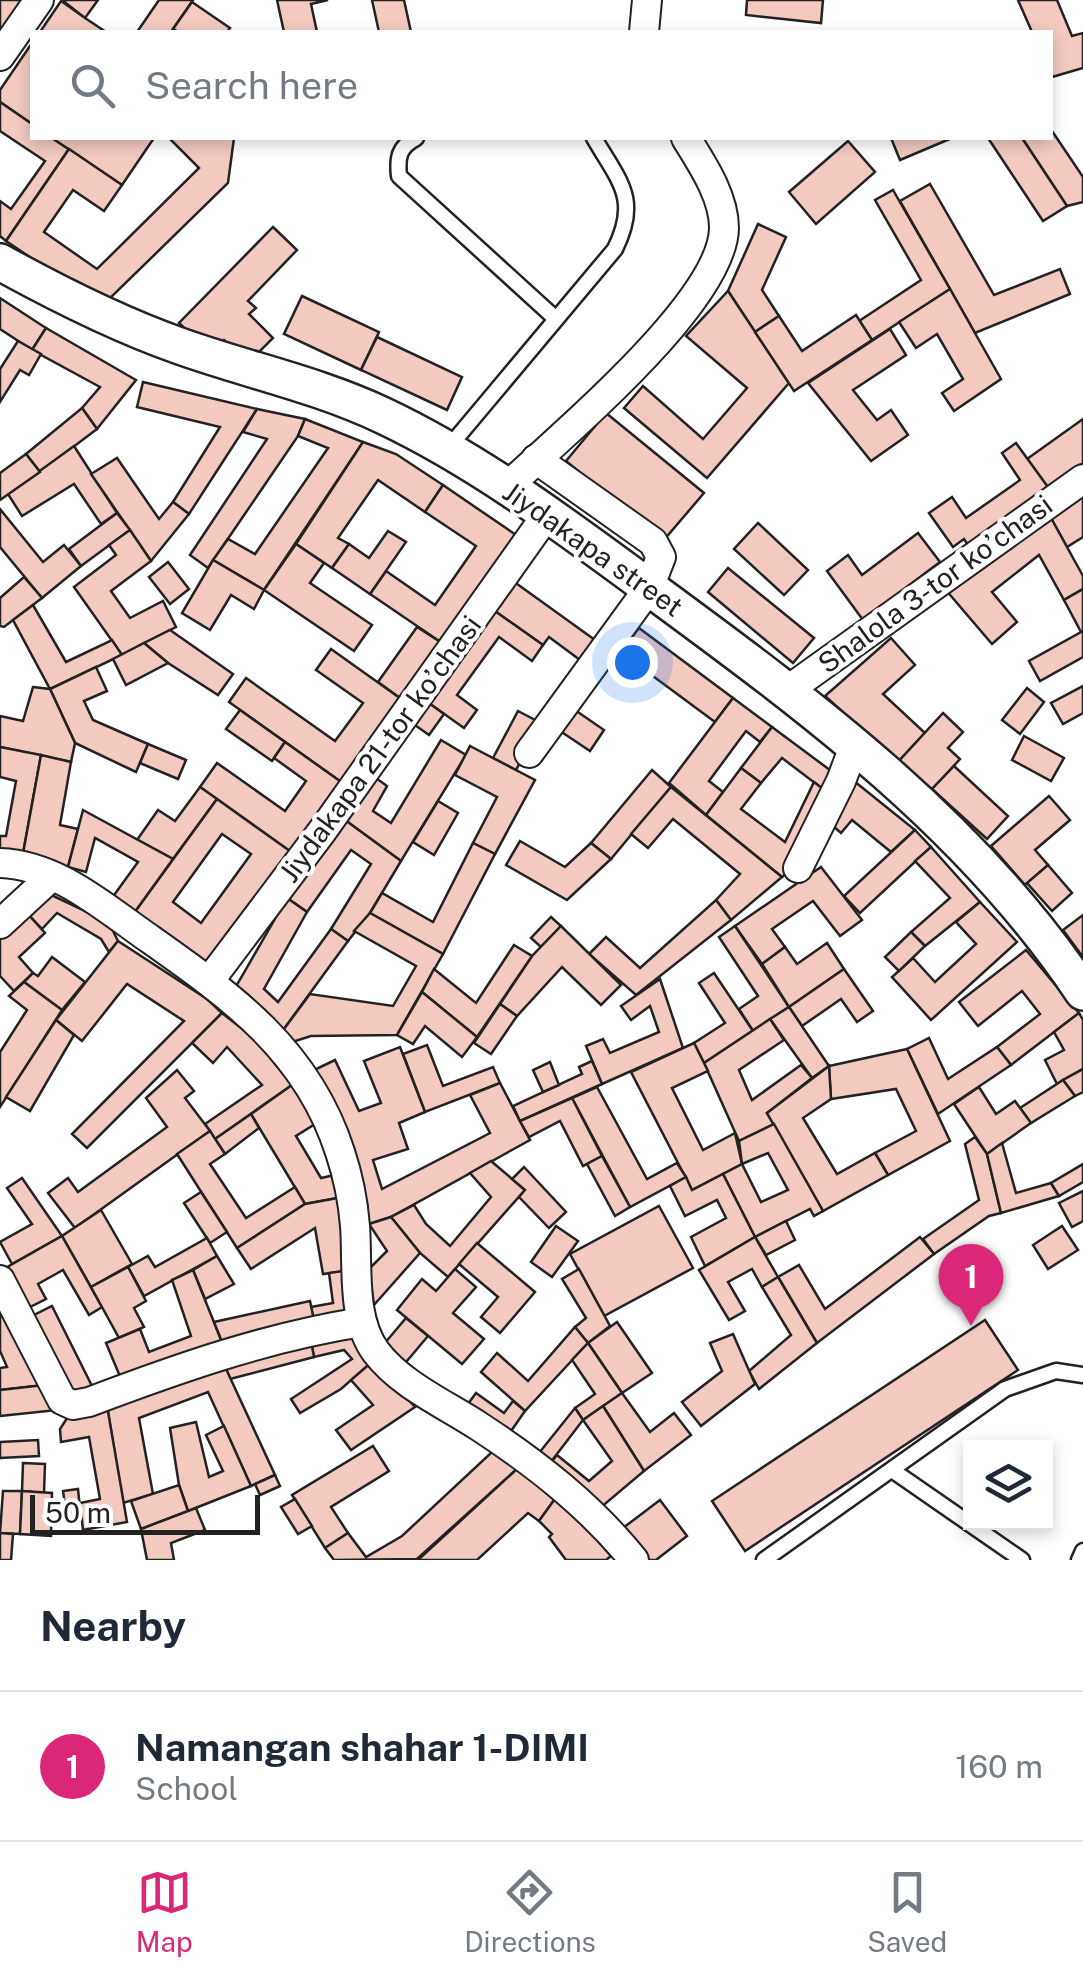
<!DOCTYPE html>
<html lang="en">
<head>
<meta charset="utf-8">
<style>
  :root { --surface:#fff; --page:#f6f6f7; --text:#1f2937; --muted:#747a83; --line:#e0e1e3; --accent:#db2777 }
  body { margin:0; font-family:"Public Sans",sans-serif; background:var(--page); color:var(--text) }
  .controls { position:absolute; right:30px; bottom:30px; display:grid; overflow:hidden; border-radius:0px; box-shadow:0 5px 15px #0003 }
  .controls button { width:90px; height:90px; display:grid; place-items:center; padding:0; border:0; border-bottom:2px solid var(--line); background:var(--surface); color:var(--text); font:50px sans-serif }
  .scale { position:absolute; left:30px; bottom:25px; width:230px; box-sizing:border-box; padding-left:10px; border:5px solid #222; border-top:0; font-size:28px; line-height:35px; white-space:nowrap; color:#222; -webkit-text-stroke:8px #fff; paint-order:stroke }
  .you { position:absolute; left:632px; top:662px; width:35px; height:35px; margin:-25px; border:8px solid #fff; border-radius:50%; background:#1a73e8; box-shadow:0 0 0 15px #1a73e833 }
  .badge { display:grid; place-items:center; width:65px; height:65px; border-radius:50%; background:var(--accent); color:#fff; font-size:32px; font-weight:700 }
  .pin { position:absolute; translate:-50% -82px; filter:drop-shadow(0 2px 5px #0008) }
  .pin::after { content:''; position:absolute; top:52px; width:35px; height:30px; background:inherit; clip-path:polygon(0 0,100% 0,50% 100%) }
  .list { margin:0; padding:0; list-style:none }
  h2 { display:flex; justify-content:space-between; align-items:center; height:130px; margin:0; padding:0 40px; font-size:42px }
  h2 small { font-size:32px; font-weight:400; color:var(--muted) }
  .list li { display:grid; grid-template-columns:65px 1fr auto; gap:30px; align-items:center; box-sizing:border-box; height:150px; padding:0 40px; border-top:2px solid var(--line) }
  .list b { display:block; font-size:38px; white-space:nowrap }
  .list p { margin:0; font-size:32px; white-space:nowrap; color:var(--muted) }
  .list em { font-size:32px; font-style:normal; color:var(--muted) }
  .icon { flex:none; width:55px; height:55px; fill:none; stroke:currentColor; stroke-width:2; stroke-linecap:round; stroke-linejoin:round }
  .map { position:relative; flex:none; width:1083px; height:1560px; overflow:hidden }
  .search { position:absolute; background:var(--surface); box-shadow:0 5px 15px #0003; left:30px; right:30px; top:30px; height:110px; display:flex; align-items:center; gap:25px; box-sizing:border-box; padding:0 35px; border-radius:0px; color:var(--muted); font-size:38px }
  .sheet { height:280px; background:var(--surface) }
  nav { display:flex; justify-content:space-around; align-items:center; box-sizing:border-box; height:140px; border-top:2px solid var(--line); background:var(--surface); font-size:28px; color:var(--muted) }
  nav a { display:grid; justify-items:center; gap:5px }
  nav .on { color:var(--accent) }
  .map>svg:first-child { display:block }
</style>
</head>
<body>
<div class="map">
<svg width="1083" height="1560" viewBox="0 0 1083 1560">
  <rect width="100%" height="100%" fill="#fff"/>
  <g fill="#f3c9c0" stroke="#222" stroke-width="2.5" fill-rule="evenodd">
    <path d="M0,0H23L1,31L0,30Z"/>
    <path d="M62,0H98L85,18Z"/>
    <path d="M159,0H193L171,32H137Z"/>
    <path d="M277,0H328L311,4L317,32H284Z"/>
    <path d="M372,0H404L411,32H379Z"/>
    <path d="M747,0H823L821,23L746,15Z"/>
    <path d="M1018,0H1057L1072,36L1083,33V68L1052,77L1050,32H1032Z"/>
    <path d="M61,1L85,18L106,32H40Z"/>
    <path d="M192,2L230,28L227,32H179L173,29Z"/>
    <path d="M32,43V124L0,102V90Z"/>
    <path d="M0,102L32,124V138H52L69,149L6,241L0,236V201L11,209L45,161L0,131Z"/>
    <path d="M1050,128L1083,177V202L1067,206L1022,138H1050Z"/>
    <path d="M52,138H154L122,185Z"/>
    <path d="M169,138H234L228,183L102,306L6,241L69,149L122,185L104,211L73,190L44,232L97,269L199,168Z"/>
    <path d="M891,138H952L900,160Z"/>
    <path d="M988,138H1022L1067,206L1043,221Z"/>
    <path d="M848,141L875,172L816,224L789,192Z"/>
    <path d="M930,184L994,295L1060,269L1070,294L975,333L900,201Z"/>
    <path d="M893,190L950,289L872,340L859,321L921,280L875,200Z"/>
    <path d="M758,224L786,237L762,290L779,316L755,332L728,291Z"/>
    <path d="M273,227L297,250L248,301L256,308L249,314L273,338L248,363L224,340L211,353L179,323Z"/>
    <path d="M950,289L1001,379L954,411L942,393L963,379L937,334L916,348L899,322Z"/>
    <path d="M728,291L789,383L707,478L624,408L643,386L703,439L747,388L686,336Z"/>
    <path d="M302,296L379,332L361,370L284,334Z"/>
    <path d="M0,298L46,328L32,350L0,329Z"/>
    <path d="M856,315L872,340L794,391L755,332L779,316L802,351Z"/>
    <path d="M46,328L136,380L97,429L82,408L100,387L32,350Z"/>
    <path d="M890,329L906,355L853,390L877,420L891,410L908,435L871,461L808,383Z"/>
    <path d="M377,337L462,377L447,410L361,370Z"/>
    <path d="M18,341L41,354L29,375L20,370L0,402V369Z"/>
    <path d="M143,382L257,409L189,514L173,502L220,427L137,407Z"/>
    <path d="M82,408L97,429L40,472L26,454Z"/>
    <path d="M257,409L305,419L298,436L208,568L190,555L267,439L243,432Z"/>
    <path d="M606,413L704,493L663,541L566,461Z"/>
    <path d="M305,419L363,442L264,590L213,560L228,539L255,554L328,448L298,436Z"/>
    <path d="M1083,419V463L1048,488L1027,459Z"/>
    <path d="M363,442L396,454L443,485L425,512L378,480L338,538L349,544L332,568L296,544Z"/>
    <path d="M1016,443L1053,494L972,551L964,539L953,547L929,513L952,497L966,518L1020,480L1002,453Z"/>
    <path d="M74,446L117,513L101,524L74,484L22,516L8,494Z"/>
    <path d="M26,454L40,472L0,500V473Z"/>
    <path d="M117,458L159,519L173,502L189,514L151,561L91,474Z"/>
    <path d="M443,485L519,537L445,645L370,594L386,571L435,605L476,546L425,512Z"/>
    <path d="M1083,485V537L1067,547L1046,509Z"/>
    <path d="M0,509L43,562L64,545L81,566L42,598L0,547Z"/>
    <path d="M1046,509L1083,576V589L1064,600L1039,555L992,592L1017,622L992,644L945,589Z"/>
    <path d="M117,513L130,530L81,566L69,549Z"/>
    <path d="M758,523L808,570L784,595L734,549Z"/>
    <path d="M130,530L151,561L111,591L130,618L163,601L176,627L122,655L74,587L116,555L109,545Z"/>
    <path d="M388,531L406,542L370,594L332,568L349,544L369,558Z"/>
    <path d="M918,533L940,562L863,620L827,571L848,555L862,575Z"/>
    <path d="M296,544L324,563L310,583L372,625L354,651L264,590Z"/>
    <path d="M213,560L264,590L254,609L231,595L210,630L182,613Z"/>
    <path d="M168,562L189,589L170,604L149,577Z"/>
    <path d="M728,568L814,638L793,663L708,592Z"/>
    <path d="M24,577L42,598L4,627L0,626V598Z"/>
    <path d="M513,581L595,640L580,660L549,637L543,645L492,609Z"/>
    <path d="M1083,589V657L1040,681L1029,661L1081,632L1064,600Z"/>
    <path d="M33,605L66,662L112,640L122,655L50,689L13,620Z"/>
    <path d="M492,609L543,645L532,661L499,637L457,695L477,710L464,728L426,701Z"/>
    <path d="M417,627L445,645L404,701L378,682Z"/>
    <path d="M639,628L733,698L715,722L642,668L633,680L611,665Z"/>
    <path d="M170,630L233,674L218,695L168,663L144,643Z"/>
    <path d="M891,638L915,665L883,694L925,733L898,762L825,696Z"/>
    <path d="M144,643L168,663L126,685L113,659Z"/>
    <path d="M331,649L404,701L344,784L229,702L246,678L335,741L363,703L316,670Z"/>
    <path d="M96,667L107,691L84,701L93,720L148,744L136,772L75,743L50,689Z"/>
    <path d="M1083,686V713L1063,724L1051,703Z"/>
    <path d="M33,687L50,689L75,743L71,762L0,747V716L23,721Z"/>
    <path d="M1027,688L1044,702L1020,734L1002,720Z"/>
    <path d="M733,698L772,727L760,742L746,731L709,781L723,792L706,815L669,783Z"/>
    <path d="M426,701L444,714L429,735L412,723Z"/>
    <path d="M240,710L285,742L272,761L226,729Z"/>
    <path d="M575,710L604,730L590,751L560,731Z"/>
    <path d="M518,711L541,723L516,770L493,758Z"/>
    <path d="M943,713L963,732L948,748L960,759L930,792L898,762Z"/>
    <path d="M772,727L838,776L828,793L782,758L761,783L741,768Z"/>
    <path d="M1024,736L1064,758L1051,781L1012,760Z"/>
    <path d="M441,740L466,755L401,861L345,820L372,775L387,786L373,811L391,823Z"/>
    <path d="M285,742L344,784L294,854L200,787L217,763L285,811L306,781L274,758Z"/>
    <path d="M148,744L186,760L178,779L140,763Z"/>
    <path d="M470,746L535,780L495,854L473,843L497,797L455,775Z"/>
    <path d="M0,747L41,755L22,859H0V836H6L16,781L0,777Z"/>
    <path d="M41,755L71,762L60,825L78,829L68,867L22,859Z"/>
    <path d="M954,766L1008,816L987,839L932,789Z"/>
    <path d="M741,768L761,783L741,809L785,842L814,782L828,793L795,867L782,877L706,815Z"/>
    <path d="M652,770L671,787L611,859L591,843Z"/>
    <path d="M854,781L915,830L891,852L852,820L841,833L825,819Z"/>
    <path d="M200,787L217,799L173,859L137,840L158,810L175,821Z"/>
    <path d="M671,787L782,877L731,920L716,900L740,874L673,819L648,848L631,834Z"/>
    <path d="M1049,796L1070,820L1035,850L1048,865L1025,885L991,846Z"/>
    <path d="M217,799L294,854L205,968L134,913ZM222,834L251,854L201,923L173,902Z"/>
    <path d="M438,801L458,813L434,855L413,842Z"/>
    <path d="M83,810L173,859L134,913L112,898L138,862L95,838L86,872L68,867Z"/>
    <path d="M345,820L401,861L370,913L348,941L331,929L371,864L351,850L307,912L287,898Z"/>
    <path d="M915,830L931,847L860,913L844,896Z"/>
    <path d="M520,841L565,867L591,843L611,859L567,900L506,865Z"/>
    <path d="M473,843L495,854L443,954L370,913L382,893L433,922Z"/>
    <path d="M931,847L980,902L925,946L911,932L950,898L915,861Z"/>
    <path d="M1048,865L1072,893L1052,911L1027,883Z"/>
    <path d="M821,867L862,920L840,936L813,901L772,929L785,947L762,964L735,926Z"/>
    <path d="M45,892L98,917L111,927L118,941L109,952L101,939L57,913L42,929L26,912Z"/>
    <path d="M287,898L307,912L264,989L278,1002L331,929L348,941L281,1033L234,990Z"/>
    <path d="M716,900L731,920L636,995L589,954L606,937L640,968Z"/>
    <path d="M980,902L1017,942L931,1020L892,977L913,958L935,982L976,944L956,922Z"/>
    <path d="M26,912L45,933L19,957L33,973L14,991L0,976V937Z"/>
    <path d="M370,913L443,954L397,1035L311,1036L289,1043L281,1033L310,994L393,1006L416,966L354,931Z"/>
    <path d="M1083,915V957L1063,930Z"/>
    <path d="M551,917L561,926L541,947L531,938Z"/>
    <path d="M561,926L621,985L601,1005L562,967L517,1016L500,1004L532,956Z"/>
    <path d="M735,926L789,1007L753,1031L739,1009L758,996L719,937Z"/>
    <path d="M911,932L925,946L899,971L885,957Z"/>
    <path d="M118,941L207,999L222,1013L87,1148L72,1134L184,1021L127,984L82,1041L56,1020Z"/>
    <path d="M827,943L844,969L789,1007L762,964L785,947L797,964Z"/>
    <path d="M514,945L532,956L477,1037L422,992L434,969L476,1003Z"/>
    <path d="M1026,950L1079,1013L1011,1065L997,1047L1040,1014L1022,991L978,1026L959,1002Z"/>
    <path d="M52,957L85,982L62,1010L24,982L33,973L38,976Z"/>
    <path d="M844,969L873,1011L857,1022L841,999L802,1026L789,1007Z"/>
    <path d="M714,973L753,1031L704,1063L694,1043L725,1023L699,983Z"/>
    <path d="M660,979L683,1048L602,1084L586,1046L603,1039L610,1053L659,1032L650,1006L631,1020L621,1006Z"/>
    <path d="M24,982L62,1010L0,1107V1052L27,1010L9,996Z"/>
    <path d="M422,992L477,1037L462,1057L425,1026L413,1044L397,1035Z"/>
    <path d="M500,1004L517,1016L491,1054L474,1043Z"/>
    <path d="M789,1007L829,1066L812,1078L770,1019Z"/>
    <path d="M222,1013L255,1039L292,1085L215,1139L205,1124L262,1085L227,1047L213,1063L192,1043Z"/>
    <path d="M1079,1013L1083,1020V1069L1057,1084L1045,1060L1064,1050L1054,1032Z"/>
    <path d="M770,1019L784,1040L739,1070L752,1100L801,1065L812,1078L767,1113L774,1124L739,1141L704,1063Z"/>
    <path d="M56,1020L74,1035L30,1111L6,1097Z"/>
    <path d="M929,1038L948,1079L997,1047L1011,1065L938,1114L907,1049Z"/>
    <path d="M694,1043L708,1071L672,1088L703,1150L735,1133L742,1164L692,1190L631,1072Z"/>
    <path d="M427,1045L443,1086L493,1067L500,1083L425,1112L403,1054Z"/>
    <path d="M400,1047L425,1112L399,1123L408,1149L373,1160L382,1189L490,1133L470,1095L500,1083L530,1140L391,1217L369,1224L357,1202L310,1072L335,1060L359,1111L381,1103L364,1061Z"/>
    <path d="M907,1049L950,1141L888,1175L875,1153L916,1131L896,1089L831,1099L829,1066Z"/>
    <path d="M592,1061L602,1084L520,1121L513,1106L582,1074L579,1067Z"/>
    <path d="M550,1062L559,1085L543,1092L533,1070Z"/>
    <path d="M829,1066L831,1099L803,1118L837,1174L875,1153L888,1175L823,1211L767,1113Z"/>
    <path d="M1083,1069V1092L1075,1096L1063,1080Z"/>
    <path d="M177,1070L194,1091L185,1098L210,1131L75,1228L48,1193L68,1178L78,1192L167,1127L146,1098Z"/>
    <path d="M1063,1080L1075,1096L1031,1123L1020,1108Z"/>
    <path d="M292,1085L315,1124L296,1136L321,1178L339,1174L343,1197L305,1204L251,1114Z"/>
    <path d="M597,1087L647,1179L677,1163L686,1177L630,1207L572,1098Z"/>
    <path d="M979,1087L996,1114L1015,1101L1031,1123L987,1154L954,1104Z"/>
    <path d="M572,1098L602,1156L583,1166L560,1121L529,1137L520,1121Z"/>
    <path d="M251,1114L259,1128L225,1154L215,1139Z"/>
    <path d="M774,1124L823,1211L814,1216L810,1209L755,1237L723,1174L742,1164L739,1141ZM768,1153L788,1190L761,1202L742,1164Z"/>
    <path d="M210,1131L225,1154L210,1164L246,1218L295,1187L305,1204L237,1248L177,1154Z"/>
    <path d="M975,1137L987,1154L1001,1213L989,1216L934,1254L923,1239L979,1200L965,1144Z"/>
    <path d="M1002,1143L1016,1193L1051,1183L1059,1196L1001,1213L987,1154Z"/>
    <path d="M602,1156L630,1207L615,1216L587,1164Z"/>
    <path d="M491,1161L525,1190L448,1277L420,1253L391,1217L414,1205L426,1224L450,1246L491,1197L470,1173Z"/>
    <path d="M1083,1164V1182L1059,1196L1051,1183Z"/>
    <path d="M524,1167L566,1212L549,1228L519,1197L525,1190L512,1179Z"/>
    <path d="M723,1174L755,1237L705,1266L691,1237L726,1218L717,1200L685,1216L670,1186L686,1177L692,1190Z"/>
    <path d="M22,1178L62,1236L12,1264L0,1242L32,1224L7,1188Z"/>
    <path d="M1083,1191V1221L1072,1227L1059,1203Z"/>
    <path d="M201,1192L227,1232L210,1243L184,1203Z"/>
    <path d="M343,1197L354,1270L323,1274L315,1228L251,1269L237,1248L305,1204Z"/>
    <path d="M659,1206L693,1268L604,1316L570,1254Z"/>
    <path d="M101,1210L132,1264L91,1287L62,1236Z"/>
    <path d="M391,1217L420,1253L374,1305L369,1269L387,1251L369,1224Z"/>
    <path d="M786,1221L795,1240L766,1255L755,1237Z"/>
    <path d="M556,1226L578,1241L552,1277L531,1262Z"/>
    <path d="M1062,1226L1078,1250L1048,1269L1033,1245Z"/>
    <path d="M62,1236L102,1307L89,1315L63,1270L38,1284L46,1299L24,1310L2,1270Z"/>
    <path d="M755,1237L778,1277L762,1287L752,1269L728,1282L745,1311L729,1320L699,1270Z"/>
    <path d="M920,1237L934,1254L817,1343L778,1277L799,1265L825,1309Z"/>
    <path d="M207,1238L217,1256L144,1296L128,1267L148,1256L155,1267Z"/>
    <path d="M477,1243L535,1292L500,1333L481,1317L498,1297L459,1264Z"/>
    <path d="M217,1256L234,1284L205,1299L193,1270Z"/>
    <path d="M128,1267L146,1301L134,1308L144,1327L119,1338L91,1287Z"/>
    <path d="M455,1269L476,1287L453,1313L484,1339L462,1364L397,1310L422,1279L436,1291Z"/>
    <path d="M579,1269L610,1326L588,1343L575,1327L586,1318L562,1279Z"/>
    <path d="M193,1270L224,1347L124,1386L106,1343L140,1329L149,1352L191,1336L172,1280Z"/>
    <path d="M350,1270L356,1321L315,1325L311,1307L333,1303L329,1273Z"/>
    <path d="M778,1277L817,1343L759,1389L749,1371L791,1335L762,1287Z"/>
    <path d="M0,1297L53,1384L0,1390V1368L7,1367L0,1351Z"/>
    <path d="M310,1301L315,1325L224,1347L214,1322Z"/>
    <path d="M52,1306L94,1390L70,1402L28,1318Z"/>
    <path d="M406,1318L428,1336L401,1368L379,1350Z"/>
    <path d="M985,1320L1018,1370L745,1551L712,1501Z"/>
    <path d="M617,1322L652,1373L622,1393L588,1343Z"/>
    <path d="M575,1327L588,1343L525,1411L481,1372L497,1353L528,1381Z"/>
    <path d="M346,1331L373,1361L341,1389L300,1413L291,1399L352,1359L344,1350L314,1357L310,1336Z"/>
    <path d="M733,1334L755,1384L701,1426L682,1402L722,1371L710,1343Z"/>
    <path d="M310,1336L314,1357L230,1379L221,1358Z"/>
    <path d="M588,1343L622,1393L583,1420L575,1408L595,1394L572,1360Z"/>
    <path d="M221,1358L275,1475L251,1486L208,1392L139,1418L153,1494L123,1503L106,1400Z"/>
    <path d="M373,1361L415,1407L351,1450L336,1430L373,1405L351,1380Z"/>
    <path d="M53,1384L67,1409L0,1416V1390Z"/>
    <path d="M476,1393L504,1413L513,1401L525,1411L507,1437L465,1408Z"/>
    <path d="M622,1393L650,1432L674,1413L691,1435L644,1471L603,1406Z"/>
    <path d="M106,1400L127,1522L83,1530L80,1503L100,1499L89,1437L61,1442L60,1429L71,1412Z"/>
    <path d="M603,1406L644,1471L599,1509L547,1467L557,1455L589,1481L612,1461L583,1420Z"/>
    <path d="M575,1408L583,1420L547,1467L535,1458Z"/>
    <path d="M196,1422L209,1477L223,1471L206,1435L224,1426L251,1486L188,1511L179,1485L170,1428Z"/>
    <path d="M38,1440L39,1456L0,1458V1442Z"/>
    <path d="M373,1446L389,1471L331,1507L348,1533L325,1548L292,1495Z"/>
    <path d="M493,1451L518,1468L417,1559L334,1560L325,1548L348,1533L366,1557L402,1536Z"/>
    <path d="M23,1463L45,1464L44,1493L22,1491Z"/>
    <path d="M518,1468L557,1496L539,1521L528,1513L477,1560H418Z"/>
    <path d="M275,1475L280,1486L260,1495L255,1484Z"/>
    <path d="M179,1485L188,1511L141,1529L131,1501Z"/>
    <path d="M78,1489L81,1518L67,1519L63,1491Z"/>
    <path d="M3,1491H22L20,1534L0,1533Z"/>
    <path d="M22,1491L52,1493L51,1536L20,1534Z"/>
    <path d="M557,1496L574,1513L611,1556L606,1560H566L549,1537L552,1534L539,1521Z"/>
    <path d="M295,1499L312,1526L298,1534L281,1507Z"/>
    <path d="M660,1500L687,1536L656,1560H647L623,1528Z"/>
    <path d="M196,1508L205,1530L171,1543L174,1560H147L141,1529Z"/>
    <path d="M0,1533L13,1534L11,1560H0Z"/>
  </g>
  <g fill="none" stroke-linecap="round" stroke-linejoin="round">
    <g stroke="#222" stroke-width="19">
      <g id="service">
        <path d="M416,138C399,147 397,157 399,176L556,319"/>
        <path d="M449,447L615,249C640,199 619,181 594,138"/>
        <path d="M892,1470L1022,1560"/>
        <path d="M764,1560L1005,1389L1056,1371L1083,1375"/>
        <path d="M1079,1560L1083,1551"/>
      </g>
    </g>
    <g stroke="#222" stroke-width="32">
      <g id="minor">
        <path d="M644,32L647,0"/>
        <path d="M0,56L39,0"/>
        <path d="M507,487C561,435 723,302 724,228C724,196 702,164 686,138"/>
        <path d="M788,690L1083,479"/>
        <path d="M529,753L649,588L661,557L653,542L536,459"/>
        <path d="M0,863C54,865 98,902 140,932C226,993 306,1046 340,1152C348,1176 353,1201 355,1226C358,1266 351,1318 376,1352C401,1385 445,1404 480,1427C538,1465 590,1506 634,1560"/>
        <path d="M798,868L841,781L855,744"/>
        <path d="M0,924L52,876"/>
        <path d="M210,980L323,830L546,516"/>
        <path d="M0,1280L62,1400L73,1405L89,1402C179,1368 267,1337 362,1322"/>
      </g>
    </g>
    <g stroke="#222" stroke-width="40">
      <path id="tertiary" d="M0,262C58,294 115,323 177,345C246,370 317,384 384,416C481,462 569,529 655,592C814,709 972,826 1083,992"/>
    </g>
    <use href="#service" stroke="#fff" stroke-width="14"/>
    <use href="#minor" stroke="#fff" stroke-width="28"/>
    <use href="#tertiary" stroke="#fff" stroke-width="35"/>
  </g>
  <g text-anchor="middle" stroke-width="8" stroke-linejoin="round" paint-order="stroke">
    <g font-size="28" fill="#222" stroke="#fff">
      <text transform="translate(593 549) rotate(35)" y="10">Jiydakapa street</text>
      <text transform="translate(935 584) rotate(-36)" y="10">Shalola 3-tor koʼchasi</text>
      <text transform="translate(380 749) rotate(-54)" y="10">Jiydakapa 21-tor koʼchasi</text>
    </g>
  </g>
</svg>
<div class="controls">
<button><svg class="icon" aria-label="layers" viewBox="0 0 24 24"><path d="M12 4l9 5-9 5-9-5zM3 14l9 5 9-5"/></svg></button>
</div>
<div class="scale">50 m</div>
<div class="you"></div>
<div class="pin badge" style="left:971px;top:1326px">1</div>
<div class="search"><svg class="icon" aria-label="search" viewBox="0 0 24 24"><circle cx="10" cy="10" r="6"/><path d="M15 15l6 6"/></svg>Search here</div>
</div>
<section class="sheet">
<h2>Nearby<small></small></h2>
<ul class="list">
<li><span class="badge">1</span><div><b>Namangan shahar 1-DIMI</b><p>School</p></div><em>160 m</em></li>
</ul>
</section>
<nav>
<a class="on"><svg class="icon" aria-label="map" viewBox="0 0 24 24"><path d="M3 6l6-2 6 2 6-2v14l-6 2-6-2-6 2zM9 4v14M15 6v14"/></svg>Map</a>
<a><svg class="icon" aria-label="directions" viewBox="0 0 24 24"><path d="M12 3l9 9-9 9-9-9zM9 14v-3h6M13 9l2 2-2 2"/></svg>Directions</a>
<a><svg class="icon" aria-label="saved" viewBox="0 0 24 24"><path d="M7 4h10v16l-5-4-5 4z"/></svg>Saved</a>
</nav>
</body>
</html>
